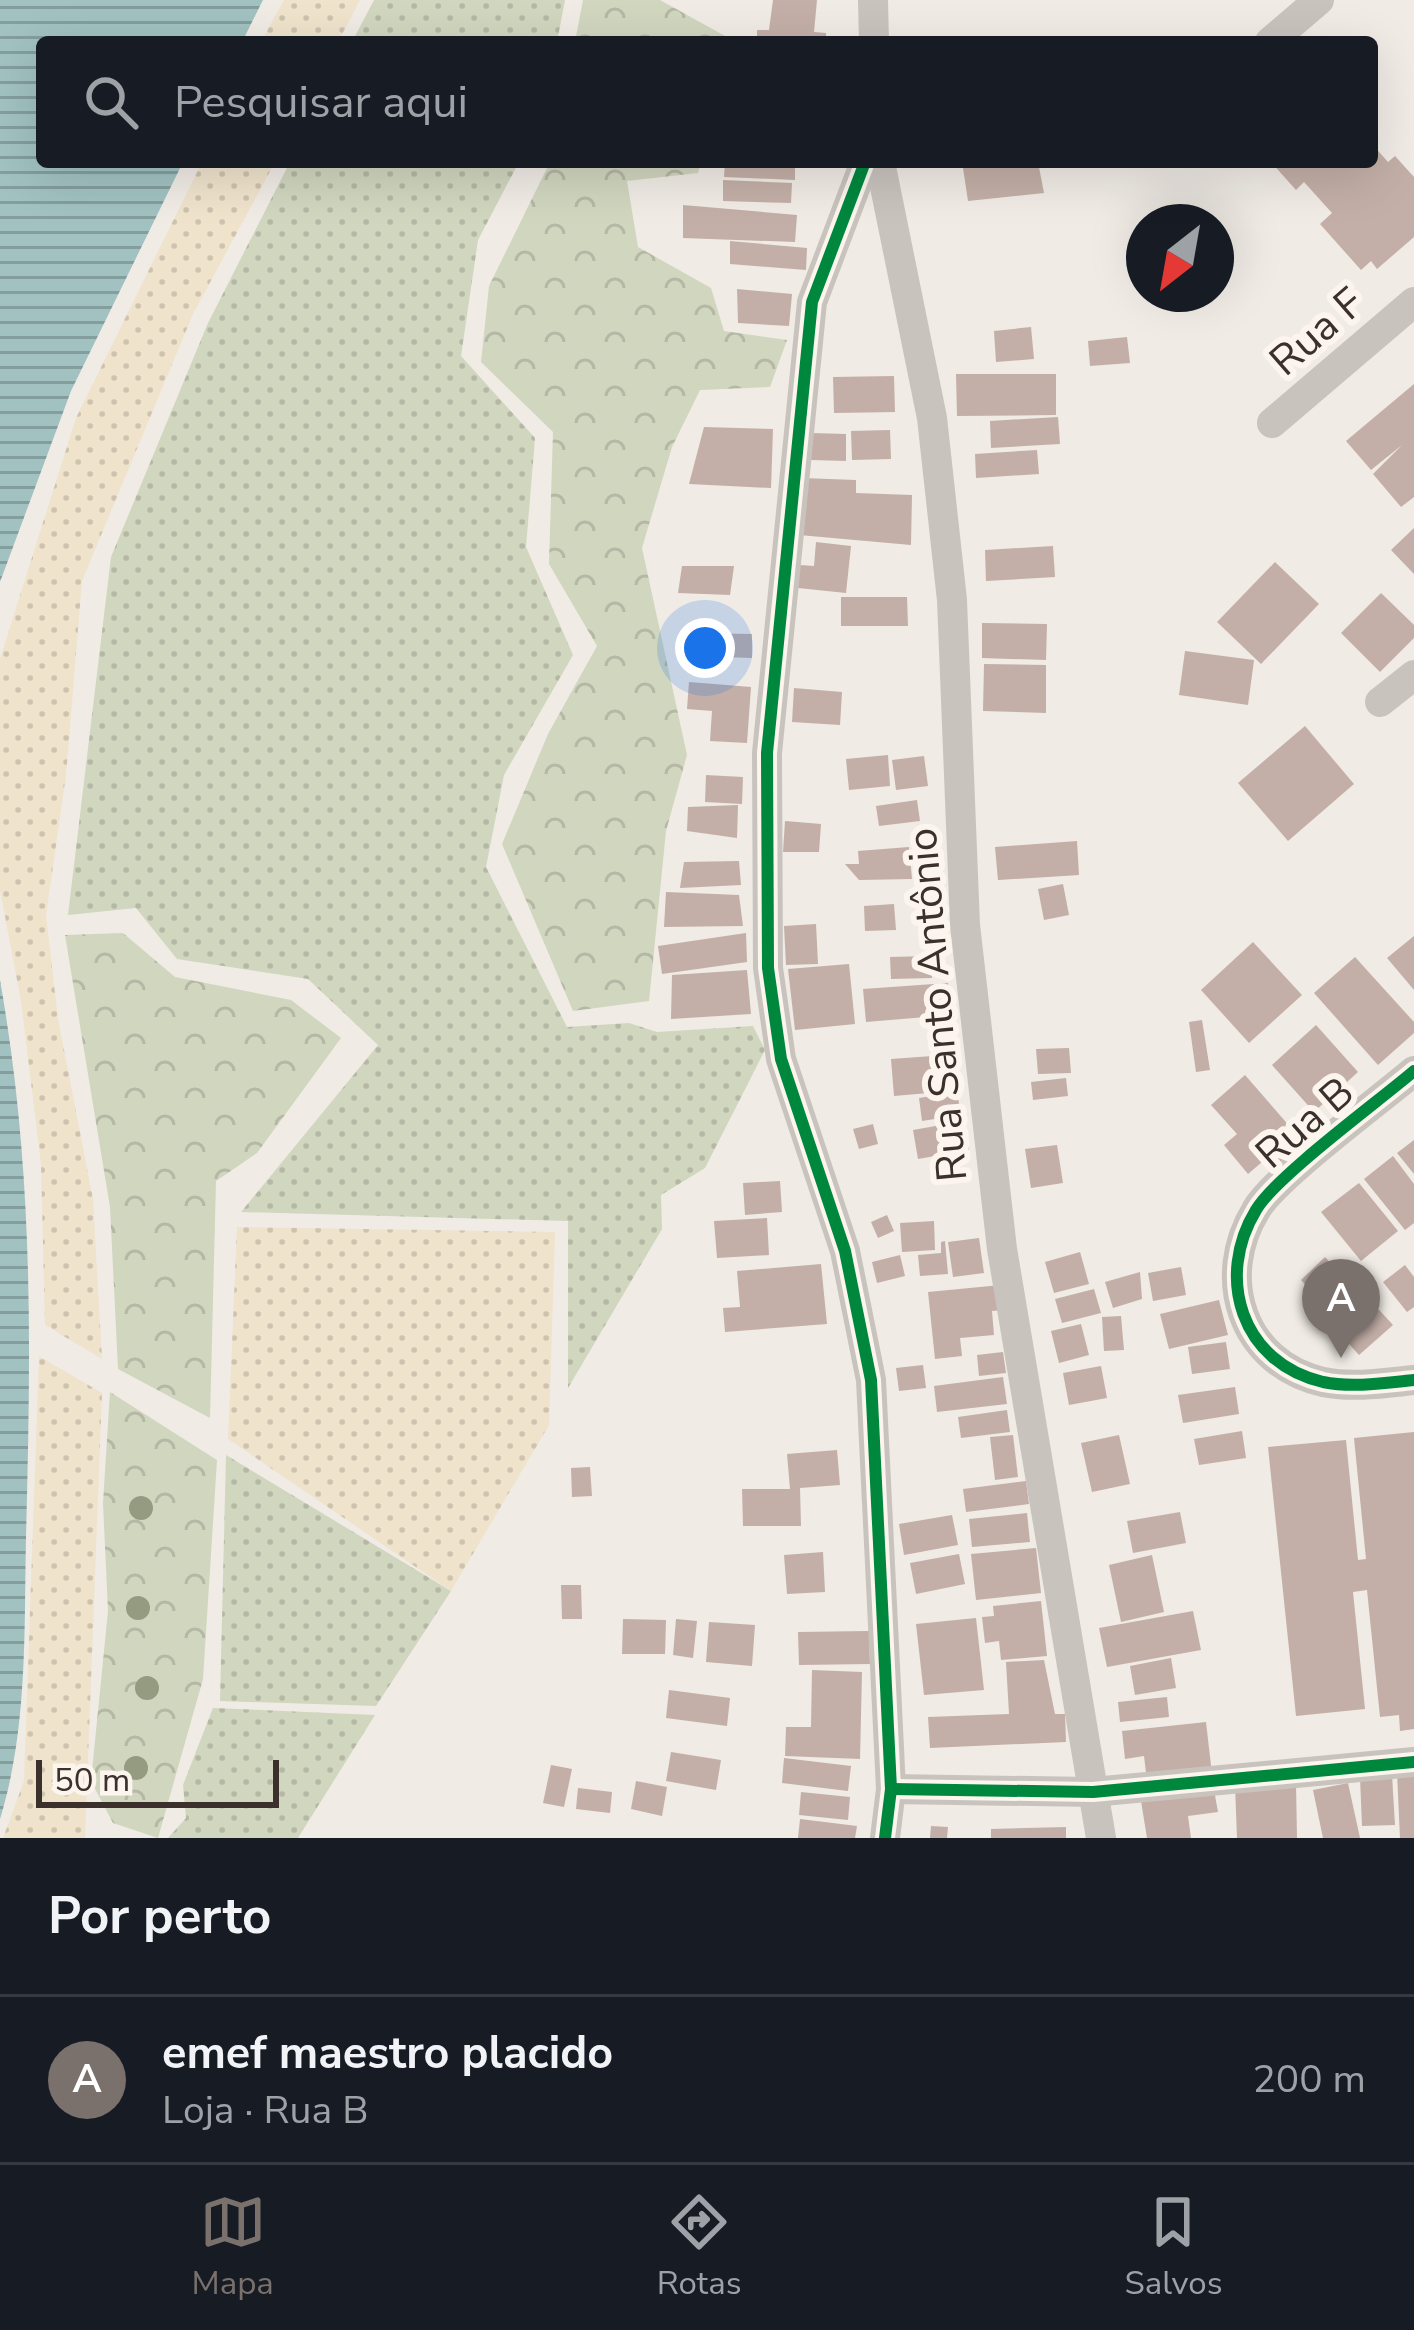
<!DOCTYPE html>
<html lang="pt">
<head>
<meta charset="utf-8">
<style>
  :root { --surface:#171b24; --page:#242831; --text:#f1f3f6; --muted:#9ea1a6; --line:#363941; --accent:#7a716c }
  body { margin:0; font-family:"Nunito Sans",sans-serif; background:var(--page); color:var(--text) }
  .compass { position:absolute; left:1126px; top:204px; width:108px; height:108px; border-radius:50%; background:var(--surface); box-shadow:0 12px 48px #0002; rotate:211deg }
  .scale { position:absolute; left:36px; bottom:30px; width:243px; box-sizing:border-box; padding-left:12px; border:6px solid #3b302b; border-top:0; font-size:33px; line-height:42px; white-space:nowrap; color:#3b302b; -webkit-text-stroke:9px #fbf5ee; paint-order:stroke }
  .you { position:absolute; left:705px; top:648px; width:42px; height:42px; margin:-30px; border:9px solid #fff; border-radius:50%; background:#1a73e8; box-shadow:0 0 0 18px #1a73e833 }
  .badge { display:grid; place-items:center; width:78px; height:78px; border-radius:50%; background:var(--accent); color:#fff; font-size:39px; font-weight:700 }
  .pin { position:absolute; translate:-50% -99px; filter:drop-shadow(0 3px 6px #0008) }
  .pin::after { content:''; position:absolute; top:63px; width:42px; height:36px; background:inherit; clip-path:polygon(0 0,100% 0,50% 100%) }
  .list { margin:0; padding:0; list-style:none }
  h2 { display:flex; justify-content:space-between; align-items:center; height:156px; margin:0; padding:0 48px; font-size:51px }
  h2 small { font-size:39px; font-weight:400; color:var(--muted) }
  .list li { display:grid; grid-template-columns:78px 1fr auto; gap:36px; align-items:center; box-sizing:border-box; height:168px; padding:0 48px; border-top:3px solid var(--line) }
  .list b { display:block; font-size:45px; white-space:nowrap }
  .list p { margin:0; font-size:39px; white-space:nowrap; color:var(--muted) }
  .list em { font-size:39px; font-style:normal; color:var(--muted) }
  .icon { flex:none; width:66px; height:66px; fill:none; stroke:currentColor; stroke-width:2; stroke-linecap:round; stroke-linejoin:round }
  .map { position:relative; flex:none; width:1414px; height:1838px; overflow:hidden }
  .search { position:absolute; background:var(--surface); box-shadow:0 12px 48px #0002; left:36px; right:36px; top:36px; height:132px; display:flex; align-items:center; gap:30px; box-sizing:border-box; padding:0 42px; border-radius:12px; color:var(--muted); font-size:45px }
  .sheet { height:324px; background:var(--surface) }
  nav { display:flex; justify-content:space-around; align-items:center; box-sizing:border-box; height:168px; border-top:3px solid var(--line); background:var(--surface); font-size:33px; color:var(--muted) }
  nav a { display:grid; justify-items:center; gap:6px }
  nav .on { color:var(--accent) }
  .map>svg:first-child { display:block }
</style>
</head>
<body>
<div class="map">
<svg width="1414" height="1838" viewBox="0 0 1414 1838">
  <defs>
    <pattern id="grass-dots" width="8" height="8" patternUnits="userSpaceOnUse" patternTransform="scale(3)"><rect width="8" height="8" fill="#d1d6bf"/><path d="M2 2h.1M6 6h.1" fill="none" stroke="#b4b8a4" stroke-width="1.8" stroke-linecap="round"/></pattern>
    <pattern id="forest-crowns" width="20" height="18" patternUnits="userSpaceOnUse" patternTransform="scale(3)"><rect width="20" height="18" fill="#d1d6bf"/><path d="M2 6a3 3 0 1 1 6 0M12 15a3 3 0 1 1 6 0" fill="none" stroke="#b4b8a4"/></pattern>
    <pattern id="sand-dots" width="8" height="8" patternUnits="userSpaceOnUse" patternTransform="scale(3)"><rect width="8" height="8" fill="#efe3cc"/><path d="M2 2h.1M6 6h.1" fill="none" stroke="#cec3af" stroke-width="1.8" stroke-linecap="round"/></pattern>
    <pattern id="water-rules" width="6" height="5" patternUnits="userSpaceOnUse" patternTransform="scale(3)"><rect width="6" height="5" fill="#a1c2c1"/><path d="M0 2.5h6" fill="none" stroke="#849e9d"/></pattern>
  </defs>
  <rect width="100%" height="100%" fill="#f0ebe5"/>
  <g fill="url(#grass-dots)">
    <path d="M374,0H565L557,42H352Z"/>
    <path d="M290,162H519L478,240L461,356L535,438L526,547L573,655L504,775L486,867L567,1027L629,1023L657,1032L753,1026L765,1050L705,1168L661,1195L662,1229L568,1388V1221L241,1212L378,1045L308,979L177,959L136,908L68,915L111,557L208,323Z"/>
    <path d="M226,1455L451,1591L376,1706L220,1701Z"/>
    <path d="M213,1708L375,1715L298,1838H168L186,1818L183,1785Z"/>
  </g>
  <g fill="url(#forest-crowns)">
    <path d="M583,0H660L736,42H575Z"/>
    <path d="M550,162H701L698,173L627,181L638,247L711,288L724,331L787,340L770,387L700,390L672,447L642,548L687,755L666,831L649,1001L573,1011L502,844L548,734L597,646L549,564L553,432L481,362L489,286Z"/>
    <path d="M123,933L175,977L291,1000L341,1038L257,1153L216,1181L210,1418L118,1369L110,1207L65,935Z"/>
    <path d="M110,1392L217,1460L203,1679L158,1838L113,1823L91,1781L108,1611L103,1503Z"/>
  </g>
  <g fill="url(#sand-dots)">
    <path d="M284,0H360L338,42H261Z"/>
    <path d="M202,162H275L193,314L82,581L66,775L46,915L58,1019L93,1199L102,1359L45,1325L41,1164L21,1001L0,890V659L76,418Z"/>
    <path d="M237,1227L555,1232L549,1425L451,1591L228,1439Z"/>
    <path d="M39,1356L102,1393L85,1838H3L24,1781Z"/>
  </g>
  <g fill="url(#water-rules)">
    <path d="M0,0H263L242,42H42V162H183L71,391L0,582Z"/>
    <path d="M0,980C34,1172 31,1344 26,1537C24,1632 28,1728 0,1819Z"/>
  </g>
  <g fill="#c3afa7">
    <path d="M773,0H817L814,32L826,33V42H757V30H769Z"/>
    <path d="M1372,144L1388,162L1395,156L1414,177V237L1377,269L1371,261L1361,270L1320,224L1332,213L1304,182L1296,190L1271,162H1372Z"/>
    <path d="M725,162L795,163V180L724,177Z"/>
    <path d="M1009,162H1038L1044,193L968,201L963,168Z"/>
    <path d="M723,180L792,183L791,203L723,201Z"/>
    <path d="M683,205L797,215L795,242L683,238Z"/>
    <path d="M730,241L807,248L806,270L730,264Z"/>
    <path d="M737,289L792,294L789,326L738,323Z"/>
    <path d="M1031,327L1034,359L996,362L994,331Z"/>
    <path d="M1127,337L1130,363L1090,366L1088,341Z"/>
    <path d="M956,374H1056V415L957,416Z"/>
    <path d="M894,376L895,412L834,413L833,377Z"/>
    <path d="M1414,384V497L1401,507L1373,474L1402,445L1371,470L1346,441Z"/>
    <path d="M1058,417L1060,444L991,448L990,421Z"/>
    <path d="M704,427L773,429L771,488L689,484Z"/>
    <path d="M890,430L891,459L852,460L851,431Z"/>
    <path d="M811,433L846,434V461L811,460Z"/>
    <path d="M1037,450L1039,474L976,478L975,454Z"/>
    <path d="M801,478L856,480V493L912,495L911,545L799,535Z"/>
    <path d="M1414,528V574L1391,550Z"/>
    <path d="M816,542L851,546L846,593L798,588L800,565L814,566Z"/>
    <path d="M1053,546L1055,577L986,581L985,550Z"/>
    <path d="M1275,562L1319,604L1261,664L1217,622Z"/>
    <path d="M682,566H734L730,595L678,593Z"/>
    <path d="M1381,593L1414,625V638L1380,672L1341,633Z"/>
    <path d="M841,597H907L908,626H841Z"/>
    <path d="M982,623L1047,624L1046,660L982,658Z"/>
    <path d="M694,633L752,634V658L694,656Z"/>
    <path d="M1185,651L1254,660L1248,705L1179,695Z"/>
    <path d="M984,664L1046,665V713L983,711Z"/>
    <path d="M689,682L751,687L747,743L710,741L712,711L687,709Z"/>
    <path d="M794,688L842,692L840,725L792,722Z"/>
    <path d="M1305,726L1354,784L1288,841L1238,783Z"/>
    <path d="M888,755L890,786L849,790L846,759Z"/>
    <path d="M924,756L928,786L896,790L892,760Z"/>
    <path d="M706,775L743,777L742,804L705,802Z"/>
    <path d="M917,800L920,821L879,826L876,806Z"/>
    <path d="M738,805L737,838L687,831L688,807Z"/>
    <path d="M785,821L821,824L819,852H783Z"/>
    <path d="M1077,841L1079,875L998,880L995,847Z"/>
    <path d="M909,847L912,879L859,880L845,864H859L858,851Z"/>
    <path d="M739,861L741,885L680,888L684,862Z"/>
    <path d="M1063,884L1069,915L1044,920L1038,889Z"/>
    <path d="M666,892L739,895L743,926L664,927Z"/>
    <path d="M894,904L896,930L865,931L864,906Z"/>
    <path d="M816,924L818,964L786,965L784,926Z"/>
    <path d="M746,933L747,962L662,974L658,946Z"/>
    <path d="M1414,936V990L1387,958Z"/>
    <path d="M1253,942L1302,995L1249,1043L1201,990Z"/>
    <path d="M931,956L932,978L891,979L890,957Z"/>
    <path d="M1355,957L1414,1022V1033L1378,1065L1314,993Z"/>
    <path d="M849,964L855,1024L795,1030L788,969Z"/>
    <path d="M747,970L751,1014L671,1019L672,975Z"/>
    <path d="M948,983L950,1015L866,1022L863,989Z"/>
    <path d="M1202,1020L1210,1070L1196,1072L1189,1022Z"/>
    <path d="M1316,1025L1358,1072L1314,1112L1272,1065Z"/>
    <path d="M1069,1048L1071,1073L1038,1074L1036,1049Z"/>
    <path d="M946,1055L947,1075L939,1076L940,1092L894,1096L891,1059Z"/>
    <path d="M1245,1075L1304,1143L1270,1172L1262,1162L1248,1174L1224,1145L1237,1134L1211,1105Z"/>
    <path d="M1066,1078L1068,1096L1033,1100L1031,1082Z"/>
    <path d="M957,1092L961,1115L922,1121L919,1098Z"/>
    <path d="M964,1121L969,1150L918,1159L913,1130Z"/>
    <path d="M873,1124L878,1144L859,1149L853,1129Z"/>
    <path d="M1414,1140V1174L1397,1153Z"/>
    <path d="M1057,1145L1063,1183L1031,1188L1025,1149Z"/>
    <path d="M1393,1156L1414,1184V1223L1405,1230L1364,1179Z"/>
    <path d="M780,1181L782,1212L745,1215L743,1183Z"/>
    <path d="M1359,1183L1398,1231L1361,1261L1321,1212Z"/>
    <path d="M887,1215L894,1231L878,1238L871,1222Z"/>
    <path d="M767,1218L769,1255L717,1258L714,1221Z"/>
    <path d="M934,1221L935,1250L902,1252L900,1223Z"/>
    <path d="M979,1238L984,1273L953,1277L948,1242Z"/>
    <path d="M945,1241L948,1274L920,1276L918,1255L941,1253V1242Z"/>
    <path d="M1080,1252L1089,1284L1054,1293L1045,1262Z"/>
    <path d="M900,1255L905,1276L877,1283L872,1262Z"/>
    <path d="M1325,1257L1339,1272L1315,1295L1301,1280Z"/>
    <path d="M821,1264L827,1324L725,1332L723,1308L740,1307L737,1271Z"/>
    <path d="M1405,1265L1414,1277V1307L1407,1312L1383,1282Z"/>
    <path d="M1181,1267L1186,1295L1153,1301L1148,1273Z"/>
    <path d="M1140,1272L1142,1299L1113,1308L1105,1282Z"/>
    <path d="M1346,1274L1393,1325L1359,1355L1313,1304Z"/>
    <path d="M1001,1285L1004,1310L992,1311L994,1335L960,1338L962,1356L935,1359L928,1292Z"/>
    <path d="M1094,1289L1101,1313L1062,1323L1055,1299Z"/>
    <path d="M1219,1300L1228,1335L1169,1349L1160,1314Z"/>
    <path d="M1121,1316L1124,1350L1104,1351L1102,1317Z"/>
    <path d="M1081,1324L1089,1355L1059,1363L1051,1331Z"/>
    <path d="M1226,1342L1230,1369L1192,1374L1188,1347Z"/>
    <path d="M1003,1352L1006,1373L979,1376L977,1355Z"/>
    <path d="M923,1365L926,1388L899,1391L896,1368Z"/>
    <path d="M1101,1366L1107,1398L1069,1405L1063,1373Z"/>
    <path d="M1003,1377L1007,1404L937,1412L934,1386Z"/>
    <path d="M1235,1387L1239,1414L1183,1423L1178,1395Z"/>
    <path d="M1007,1410L1010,1432L961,1438L958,1417Z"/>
    <path d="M1242,1431L1246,1458L1199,1465L1194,1439Z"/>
    <path d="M1414,1432V1729L1400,1731L1399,1715L1380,1717L1367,1590L1353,1592L1365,1709L1296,1716L1268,1447L1346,1440L1358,1560L1366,1559L1354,1438Z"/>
    <path d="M1013,1435L1018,1477L995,1480L990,1437Z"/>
    <path d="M1119,1435L1130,1484L1092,1492L1081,1443Z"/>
    <path d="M837,1450L840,1485L800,1488L801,1526H743L742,1489H790L787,1454Z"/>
    <path d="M590,1467L592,1496L572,1497L571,1468Z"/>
    <path d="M1026,1481L1029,1504L966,1512L963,1489Z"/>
    <path d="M1180,1512L1186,1543L1133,1553L1127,1521Z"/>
    <path d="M1027,1513L1030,1542L972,1547L969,1519Z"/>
    <path d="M952,1515L958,1545L904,1555L899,1524Z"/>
    <path d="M1036,1548L1041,1593L976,1600L971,1554Z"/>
    <path d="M823,1552L825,1592L787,1594L784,1555Z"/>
    <path d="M959,1554L965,1584L916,1594L910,1563Z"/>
    <path d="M1152,1555L1164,1612L1121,1622L1109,1565Z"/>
    <path d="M561,1585H581L582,1619H562Z"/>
    <path d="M1041,1601L1047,1656L1001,1660L999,1641L985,1643L982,1617L994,1616L993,1606Z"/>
    <path d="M1193,1611L1201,1650L1107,1667L1099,1628Z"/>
    <path d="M976,1618L984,1690L924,1695L916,1624Z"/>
    <path d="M623,1619L666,1620L665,1654H622Z"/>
    <path d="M676,1619L697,1621L693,1658L673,1655Z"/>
    <path d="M709,1622L755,1625L752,1666L706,1662Z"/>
    <path d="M869,1631L870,1664L799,1665L798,1632Z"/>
    <path d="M1171,1658L1176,1688L1135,1695L1130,1666Z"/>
    <path d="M1044,1660L1055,1714H1065L1066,1742L930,1748L928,1717L1009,1714L1006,1662Z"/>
    <path d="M812,1670L862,1672L860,1759L785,1756L786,1727H811Z"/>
    <path d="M669,1690L730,1698L727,1726L666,1718Z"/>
    <path d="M1167,1697L1169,1717L1120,1722L1118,1702Z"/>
    <path d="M1206,1722L1212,1774L1147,1781L1144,1756L1125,1759L1122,1731Z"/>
    <path d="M671,1752L721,1760L716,1790L666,1781Z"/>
    <path d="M784,1758L851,1766L848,1791L782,1783Z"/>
    <path d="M551,1765L572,1769L564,1807L543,1803Z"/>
    <path d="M1414,1771V1838H1400L1397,1772Z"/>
    <path d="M1392,1775L1395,1825L1362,1826L1360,1777Z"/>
    <path d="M636,1781L667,1787L662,1816L631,1809Z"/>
    <path d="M1348,1783L1360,1838H1323L1313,1790Z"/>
    <path d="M1296,1784L1297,1838H1237L1235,1785Z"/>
    <path d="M578,1788L612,1792L610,1813L576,1809Z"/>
    <path d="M1214,1790L1218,1812L1188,1816L1191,1838H1147L1141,1801Z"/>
    <path d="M801,1792L850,1797L848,1820L799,1815Z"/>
    <path d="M800,1819L857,1826L855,1838H798Z"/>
    <path d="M931,1826L948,1827L947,1838H930Z"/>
    <path d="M1066,1827V1838H991V1829Z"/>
  </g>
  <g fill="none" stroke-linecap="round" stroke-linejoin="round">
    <g stroke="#c9c3be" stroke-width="30">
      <path d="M873,0L874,42"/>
      <path d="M1270,42L1319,0"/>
      <path d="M865,162L812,302L767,753L768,968L781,1059L845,1251L871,1380L891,1789L885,1838"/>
      <path d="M880,162L932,418L952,600L965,925L1002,1249L1101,1838"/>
      <path d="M1272,423L1414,302"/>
      <path d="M1380,702L1414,675"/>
      <path d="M1414,1071C1379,1101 1275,1177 1256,1210C1215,1277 1241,1363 1323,1382C1352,1388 1385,1383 1414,1380"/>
      <path d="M891,1789L1093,1792L1414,1762"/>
    </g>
    <g stroke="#fbf5ee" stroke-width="20">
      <g id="cycleway">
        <path d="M865,162L812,302L767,753L768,968L781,1059L845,1251L871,1380L891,1789L885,1838"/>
        <path d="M1414,1071C1379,1101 1275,1177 1256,1210C1215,1277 1241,1363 1323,1382C1352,1388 1385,1383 1414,1380"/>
        <path d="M891,1789L1093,1792L1414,1762"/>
      </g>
    </g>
    <use href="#cycleway" stroke="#00873e" stroke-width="12"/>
  </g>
  <g fill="#959b80">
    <circle cx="141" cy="1508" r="12"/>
    <circle cx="138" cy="1608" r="12"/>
    <circle cx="147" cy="1688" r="12"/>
    <circle cx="136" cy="1768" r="12"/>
  </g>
  <g text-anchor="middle" stroke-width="12" stroke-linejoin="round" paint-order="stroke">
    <g font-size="42" fill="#3b302b" stroke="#fbf5ee">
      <text transform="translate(1316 331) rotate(-41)" y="15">Rua F</text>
      <text transform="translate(936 1005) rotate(-95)" y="15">Rua Santo Antônio</text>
      <text transform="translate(1304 1122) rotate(-41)" y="15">Rua B</text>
    </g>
  </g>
</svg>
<svg class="compass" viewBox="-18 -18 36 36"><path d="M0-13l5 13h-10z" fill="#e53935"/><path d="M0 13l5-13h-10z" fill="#9ea1a6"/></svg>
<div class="scale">50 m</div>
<div class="you"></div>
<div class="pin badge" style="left:1341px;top:1358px">A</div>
<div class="search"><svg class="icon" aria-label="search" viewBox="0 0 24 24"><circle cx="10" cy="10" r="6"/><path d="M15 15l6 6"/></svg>Pesquisar aqui</div>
</div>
<section class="sheet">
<h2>Por perto<small></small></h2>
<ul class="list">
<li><span class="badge">A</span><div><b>emef maestro placido</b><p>Loja · Rua B</p></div><em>200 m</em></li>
</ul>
</section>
<nav>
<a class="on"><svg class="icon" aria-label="map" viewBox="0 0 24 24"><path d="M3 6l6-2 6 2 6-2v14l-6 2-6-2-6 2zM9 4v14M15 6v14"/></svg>Mapa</a>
<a><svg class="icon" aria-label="directions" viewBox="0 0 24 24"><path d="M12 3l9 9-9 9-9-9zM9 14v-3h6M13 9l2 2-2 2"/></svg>Rotas</a>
<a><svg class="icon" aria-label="saved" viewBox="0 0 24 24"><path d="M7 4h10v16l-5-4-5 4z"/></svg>Salvos</a>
</nav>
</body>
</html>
